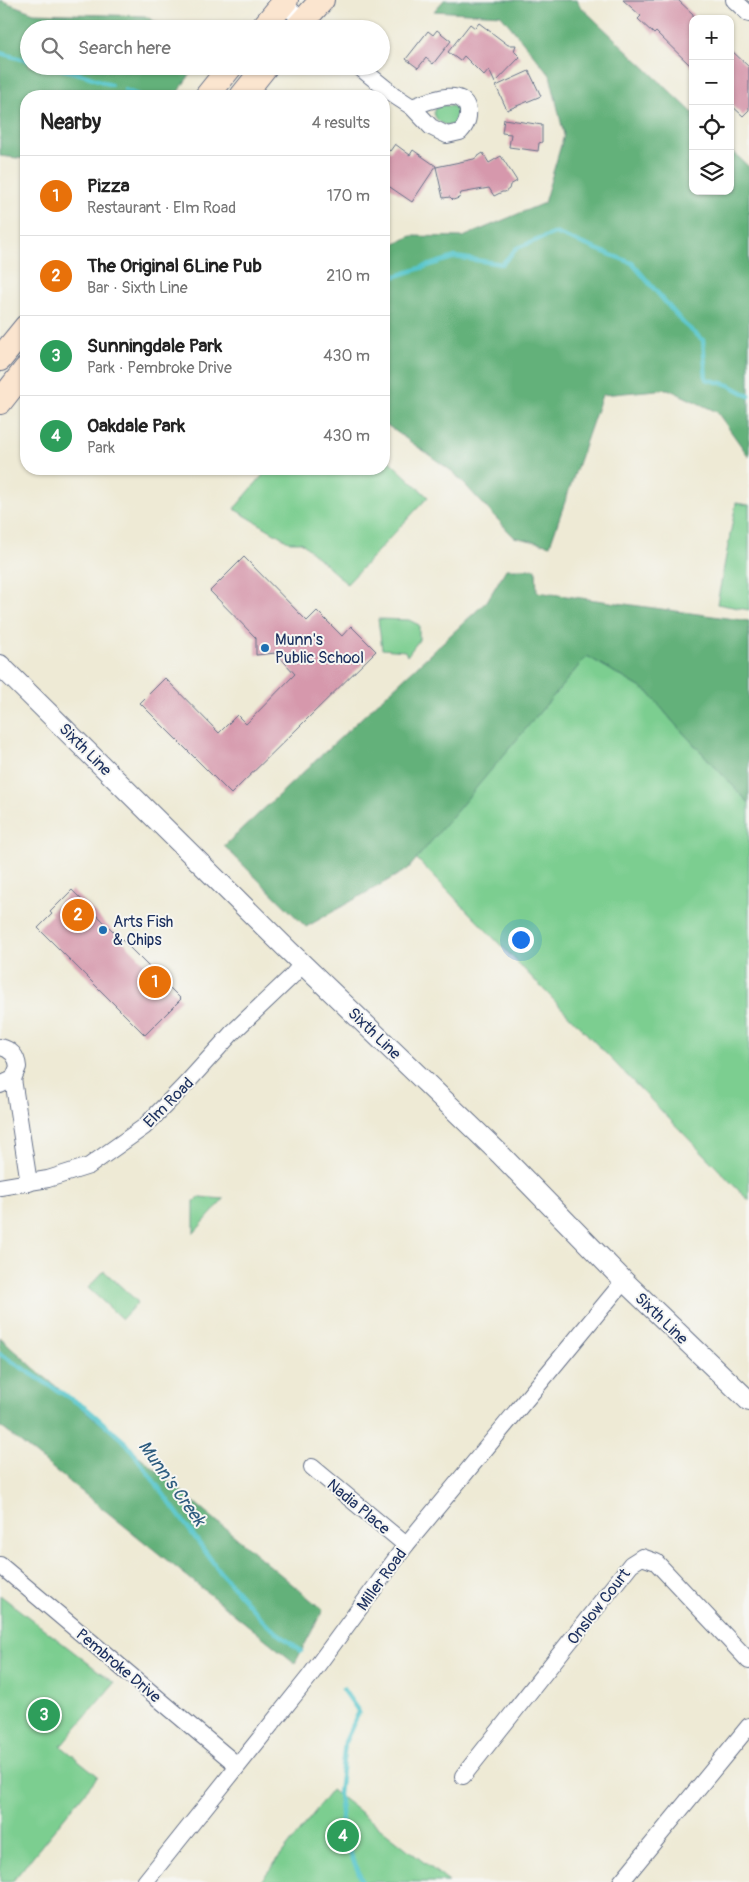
<!DOCTYPE html>
<html lang="en">
<head>
<meta charset="utf-8">
<style>
  :root { --surface:#fff; --page:#f2f2f2; --text:#222; --muted:#767676; --line:#e0e0e0; --accent:#0f766e }
  body { margin:0; font-family:Pangolin,sans-serif; background:var(--page); color:var(--text) }
  .controls { position:absolute; right:15px; top:15px; display:grid; overflow:hidden; border-radius:10px; box-shadow:0 1px 4px #0004 }
  .controls button { width:45px; height:45px; display:grid; place-items:center; padding:0; border:0; border-bottom:1px solid var(--line); background:var(--surface); color:var(--text); font:25px sans-serif }
  .you { position:absolute; left:520px; top:939px; width:18px; height:18px; margin:-12px; border:4px solid #fff; border-radius:50%; background:#1a73e8; box-shadow:0 0 0 8px #1a73e833 }
  .badge { display:grid; place-items:center; width:32px; height:32px; border-radius:50%; background:var(--accent); color:#fff; font-size:16px; font-weight:700 }
  .pin { position:absolute; translate:-50% -50%; border:2px solid #fff; box-shadow:0 1px 5px #0006 }
  .list { margin:0; padding:0; list-style:none }
  h2 { display:flex; justify-content:space-between; align-items:center; height:65px; margin:0; padding:0 20px; font-size:21px }
  h2 small { font-size:16px; font-weight:400; color:var(--muted) }
  .list li { display:grid; grid-template-columns:32px 1fr auto; gap:15px; align-items:center; box-sizing:border-box; height:80px; padding:0 20px; border-top:1px solid var(--line) }
  .list b { display:block; font-size:19px; white-space:nowrap }
  .list p { margin:0; font-size:16px; white-space:nowrap; color:var(--muted) }
  .list em { font-size:16px; font-style:normal; color:var(--muted) }
  .icon { flex:none; width:28px; height:28px; fill:none; stroke:currentColor; stroke-width:2; stroke-linecap:round; stroke-linejoin:round }
  .map { position:relative; flex:none; width:749px; height:1882px; overflow:hidden }
  .search { position:absolute; background:var(--surface); box-shadow:0 1px 4px #0004; left:20px; top:20px; width:370px; height:55px; display:flex; align-items:center; gap:12px; box-sizing:border-box; padding:0 18px; border-radius:28px; color:var(--muted); font-size:19px }
  .panel { position:absolute; background:var(--surface); box-shadow:0 1px 4px #0004; left:20px; top:90px; width:370px; height:385px; border-radius:20px }
  .map>svg:first-child { display:block }
</style>
</head>
<body>
<div class="map">
<svg width="749" height="1882" viewBox="0 0 749 1882">
  <rect width="100%" height="100%" fill="#f6f6f2"/>
  <filter id="ink" filterUnits="userSpaceOnUse"><feTurbulence type="fractalNoise" baseFrequency=".02" numOctaves="2"/><feDisplacementMap in="SourceGraphic" scale="10" xChannelSelector="R" yChannelSelector="G"/><feConvolveMatrix kernelMatrix="1 2 1 2 8 2 1 2 1" color-interpolation-filters="sRGB"/></filter>
  <filter id="wash" filterUnits="userSpaceOnUse"><feTurbulence type="fractalNoise" baseFrequency=".0096" numOctaves="4" result="noise"/><feDisplacementMap in="SourceGraphic" scale="20" xChannelSelector="R" yChannelSelector="G"/><feGaussianBlur stdDeviation="1.12" result="paint"/><feColorMatrix in="noise" values="0 0 0 0 0 0 0 0 0 0 0 0 0 0 0 0 0 1.4 0 .05"/><feComposite in="paint" operator="in"/></filter>
  <g filter="url(#wash)">
    <rect width="100%" height="100%" fill="#eeead5"/>
    <g fill="#7bce90" stroke="#4b7e77">
      <path d="M442,105L459,107L461,117L455,125C445,127 436,122 434,113L436,108Z"/>
      <path d="M384,456L428,497L347,584L301,542H290L234,509L268,469H384Z"/>
      <path d="M736,503L749,505V610L717,604Z"/>
      <path d="M378,619L409,620L419,625V640L407,656L405,651L382,649Z"/>
      <path d="M587,656L648,692L674,723L749,803V1201L416,858Z"/>
      <path d="M200,1197L224,1199L194,1233V1201Z"/>
      <path d="M104,1271L138,1302L122,1319L88,1288Z"/>
      <path d="M0,1595L114,1683L61,1746L98,1776L12,1882H0Z"/>
      <path d="M332,1790L449,1882H260Z"/>
    </g>
    <g fill="#64b17a" stroke="#40706c">
      <path d="M0,0L34,13L145,16L168,29H29V66H196L175,96H26V159L0,156Z"/>
      <path d="M444,0H577L580,6L693,113V191H730V149L749,167V457L717,412L668,389L602,395L550,545L514,537L453,472L384,423V240L393,245L411,236L463,237L544,203L564,135L550,75L501,15L434,11Z"/>
      <path d="M506,569H536L537,592L749,621V803L674,723L648,692L587,656L408,869L306,927L224,846L487,601Z"/>
      <path d="M0,1337L34,1368L323,1610L295,1663L0,1426Z"/>
    </g>
    <g fill="none" stroke-linecap="round" stroke-linejoin="round">
      <g stroke="#58c6cc" stroke-width="4.5">
        <path d="M0,53L29,61"/>
        <path d="M49,66L84,75L111,85"/>
        <path d="M125,90L141,96"/>
        <path d="M384,275L393,277L455,257L502,264L517,248L555,233L632,263L684,324L703,340L706,379L729,385L749,396"/>
        <path d="M0,1354L87,1409L127,1444L220,1572L266,1624L301,1651"/>
        <path d="M343,1689L359,1712L345,1742L339,1794L344,1839L363,1882"/>
      </g>
    </g>
    <g id="blocks">
      <g fill="#d698ac">
        <path d="M623,0H678L693,14V68L656,32L654,34L638,19L641,16Z"/>
        <path d="M479,23L508,45H516L514,51L520,57L495,83L489,70L484,76L464,56L460,61L448,52L470,24L475,28Z"/>
        <path d="M437,30L451,41L433,64L426,58L418,68L406,59L428,31L433,35Z"/>
        <path d="M730,49L749,67V110L743,116L730,104Z"/>
        <path d="M529,71L541,96L507,110L496,86Z"/>
        <path d="M504,119L542,125V142L539,143L538,151L509,147L511,134L502,133Z"/>
        <path d="M395,144L410,155L413,150L436,166L412,202L384,183V147L390,151Z"/>
        <path d="M483,153L489,163L501,156L517,181L510,185L509,189L505,192H502L494,196L489,188L461,193L459,198L453,200L450,197L443,198L436,167L474,159Z"/>
        <path d="M244,557L307,621L317,611L342,636L351,626L376,651L231,794L140,703L165,678L219,733L237,715L246,724L295,674L276,653L256,655V638L210,591Z"/>
        <path d="M72,890L181,999L145,1035L38,928L52,914L50,912Z"/>
      </g>
    </g>
  </g>
  <g filter="url(#ink)">
    <use href="#blocks" fill-opacity="0" stroke="#657088" stroke-width="1"/>
    <g fill="none" stroke-linecap="round" stroke-linejoin="round">
      <g stroke="#657088" stroke-width="18">
        <g id="minor">
          <path d="M734,0L749,14"/>
          <path d="M283,4L314,29"/>
          <path d="M358,66L395,96L412,107L431,127L447,135L460,132C466,126 469,119 468,110C463,85 427,102 412,107"/>
          <path d="M0,1047C11,1049 17,1056 18,1067L13,1079L0,1085"/>
          <path d="M13,1079L29,1183"/>
          <path d="M0,1187L48,1179L89,1166L144,1127L184,1086L232,1033L291,977L303,963"/>
          <path d="M312,1467L406,1545"/>
          <path d="M0,1565L237,1765"/>
          <path d="M463,1776L631,1564L642,1557L656,1562L749,1661"/>
          <path d="M145,1882L309,1677L406,1545L624,1281"/>
          <path d="M621,1882L749,1726"/>
        </g>
      </g>
      <g stroke="#657088" stroke-width="22">
        <path id="tertiary" d="M0,665L288,950L500,1154L624,1281L749,1401"/>
      </g>
      <g stroke="#657088" stroke-width="26">
        <g id="secondary">
          <path d="M262,29L286,0"/>
          <path d="M296,29L322,0"/>
          <path d="M207,96L231,66"/>
          <path d="M242,96L266,66"/>
          <path d="M0,359L26,327"/>
          <path d="M0,402L26,369"/>
        </g>
      </g>
      <use href="#minor" stroke="#fff" stroke-width="16"/>
      <use href="#tertiary" stroke="#fff" stroke-width="20"/>
      <use href="#secondary" stroke="#fbe5cf" stroke-width="24"/>
    </g>
  </g>
  <g fill="#1f6fb2" stroke="#f6f6f2" stroke-width="2">
    <circle cx="265" cy="648" r="5"/>
    <circle cx="103" cy="930" r="5"/>
  </g>
  <g text-anchor="middle" stroke-width="4" stroke-linejoin="round" paint-order="stroke">
    <g font-size="16" fill="#1b2f5e" stroke="#f6f6f2" text-anchor="start">
      <text x="275" y="645">Munn's<tspan x="275" dy="18">Public School</tspan></text>
      <text x="113" y="927">Arts Fish<tspan x="113" dy="18">&amp; Chips</tspan></text>
    </g>
    <g font-size="16" fill="#1b2f5e" stroke="#f6f6f2">
      <text transform="translate(86 749) rotate(45)" y="6">Sixth Line</text>
      <text transform="translate(375 1033) rotate(44)" y="6">Sixth Line</text>
      <text transform="translate(168 1102) rotate(-45)" y="6">Elm Road</text>
      <text transform="translate(662 1318) rotate(44)" y="6">Sixth Line</text>
      <text transform="translate(359 1506) rotate(40)" y="6">Nadia Place</text>
      <text transform="translate(381 1579) rotate(-54)" y="6">Miller Road</text>
      <text transform="translate(598 1606) rotate(-52)" y="6">Onslow Court</text>
      <text transform="translate(119 1665) rotate(40)" y="6">Pembroke Drive</text>
    </g>
    <g font-size="18" font-style="italic" fill="#2d5c7f" stroke="#f6f6f2">
      <text transform="translate(172 1483) rotate(54)" y="6">Munn's Creek</text>
    </g>
  </g>
</svg>
<div class="controls">
<button>+</button>
<button>−</button>
<button><svg class="icon" aria-label="locate" viewBox="0 0 24 24"><circle cx="12" cy="12" r="6"/><path d="M12 2v4M12 18v4M2 12h4M18 12h4"/></svg></button>
<button><svg class="icon" aria-label="layers" viewBox="0 0 24 24"><path d="M12 4l9 5-9 5-9-5zM3 14l9 5 9-5"/></svg></button>
</div>
<div class="you"></div>
<div class="pin badge" style="left:155px;top:982px;background:#e8710a">1</div>
<div class="pin badge" style="left:78px;top:915px;background:#e8710a">2</div>
<div class="pin badge" style="left:44px;top:1715px;background:#2e9e5b">3</div>
<div class="pin badge" style="left:343px;top:1836px;background:#2e9e5b">4</div>
<div class="search"><svg class="icon" aria-label="search" viewBox="0 0 24 24"><circle cx="10" cy="10" r="6"/><path d="M15 15l6 6"/></svg>Search here</div>
<section class="panel">
<h2>Nearby<small>4 results</small></h2>
<ul class="list">
<li><span class="badge" style="background:#e8710a">1</span><div><b>Pizza</b><p>Restaurant · Elm Road</p></div><em>170 m</em></li>
<li><span class="badge" style="background:#e8710a">2</span><div><b>The Original 6Line Pub</b><p>Bar · Sixth Line</p></div><em>210 m</em></li>
<li><span class="badge" style="background:#2e9e5b">3</span><div><b>Sunningdale Park</b><p>Park · Pembroke Drive</p></div><em>430 m</em></li>
<li><span class="badge" style="background:#2e9e5b">4</span><div><b>Oakdale Park</b><p>Park</p></div><em>430 m</em></li>
</ul>
</section>
</div>
</body>
</html>
